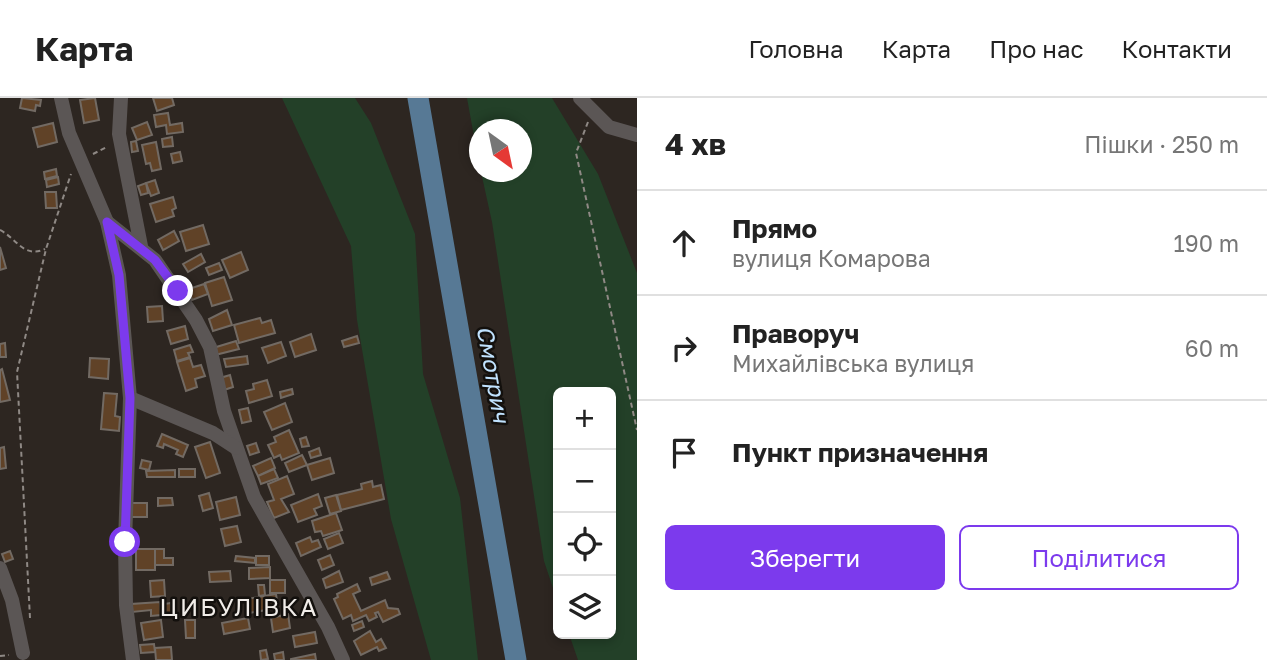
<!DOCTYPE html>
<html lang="uk">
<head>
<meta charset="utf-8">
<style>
  :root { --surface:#fff; --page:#f6f6f6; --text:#222; --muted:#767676; --line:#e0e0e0; --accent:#7c3aed }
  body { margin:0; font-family:"Golos Text",sans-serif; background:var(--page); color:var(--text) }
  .controls { position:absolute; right:21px; bottom:21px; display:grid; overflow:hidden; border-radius:10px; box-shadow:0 4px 10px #0003 }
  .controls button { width:63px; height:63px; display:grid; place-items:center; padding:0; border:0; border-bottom:2px solid var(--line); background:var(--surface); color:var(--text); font:35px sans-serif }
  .compass { position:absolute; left:469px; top:21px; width:63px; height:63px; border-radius:50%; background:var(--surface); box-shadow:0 4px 10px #0003; rotate:147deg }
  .stop { position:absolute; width:21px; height:21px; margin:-16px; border:5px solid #7c3aed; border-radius:50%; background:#fff }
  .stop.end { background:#7c3aed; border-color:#fff; box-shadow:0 2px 7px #0008 }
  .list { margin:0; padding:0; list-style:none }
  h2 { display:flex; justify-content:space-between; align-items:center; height:91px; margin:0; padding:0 28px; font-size:30px }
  h2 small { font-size:23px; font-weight:400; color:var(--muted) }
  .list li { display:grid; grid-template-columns:46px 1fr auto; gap:21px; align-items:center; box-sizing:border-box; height:105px; padding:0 28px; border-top:2px solid var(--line) }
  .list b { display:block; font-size:26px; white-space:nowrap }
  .list p { margin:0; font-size:23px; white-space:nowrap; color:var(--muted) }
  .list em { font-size:23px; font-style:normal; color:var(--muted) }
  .actions { display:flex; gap:14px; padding:21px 28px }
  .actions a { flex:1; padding:16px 0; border:2px solid var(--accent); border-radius:10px; text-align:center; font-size:24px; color:var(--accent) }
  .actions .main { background:var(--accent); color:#fff }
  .icon { flex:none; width:38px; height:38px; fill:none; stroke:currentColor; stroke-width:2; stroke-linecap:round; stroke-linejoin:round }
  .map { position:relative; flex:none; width:637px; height:562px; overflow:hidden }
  header { display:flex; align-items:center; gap:42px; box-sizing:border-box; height:98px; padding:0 35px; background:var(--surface); border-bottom:2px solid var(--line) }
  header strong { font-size:33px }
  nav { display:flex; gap:38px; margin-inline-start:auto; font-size:24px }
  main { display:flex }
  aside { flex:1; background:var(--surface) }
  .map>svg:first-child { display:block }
</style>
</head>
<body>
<header>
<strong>Карта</strong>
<nav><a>Головна</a><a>Карта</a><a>Про нас</a><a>Контакти</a></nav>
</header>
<main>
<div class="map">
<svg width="637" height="562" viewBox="0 0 637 562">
  <rect width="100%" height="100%" fill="#2d2621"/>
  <g fill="#234028">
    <path d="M282,0H355L371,25L415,136L423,276L460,400L478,562H431L391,421L357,222L351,148Z"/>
    <path d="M467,0H552L598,76L637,175V562H578L569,536H611V294H558V505L544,463L492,124L481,74H522V32H480L479,66Z"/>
  </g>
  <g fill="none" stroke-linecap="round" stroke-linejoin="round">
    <path stroke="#577995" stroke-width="21" d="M418,0L516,562"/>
  </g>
  <g fill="#604227" stroke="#726a63" stroke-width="2">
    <path d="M22,0L41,2L40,8L36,7L35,13L20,10Z"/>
    <path d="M95,0L99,22L84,25L80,2Z"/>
    <path d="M153,0H172L174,7L157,13Z"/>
    <path d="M168,15L170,27L182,25L183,34L167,36L166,27L156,29L154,17Z"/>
    <path d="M147,24L152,37L137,42L132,30Z"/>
    <path d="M53,25L57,44L38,49L33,30Z"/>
    <path d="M172,39L173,48L163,49L162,41Z"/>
    <path d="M136,43L138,53L132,54L131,44Z"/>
    <path d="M156,44L161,71L152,73L150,65L146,66L142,47Z"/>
    <path d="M180,54L182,63L173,65L171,56Z"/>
    <path d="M56,71L57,78L45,81L44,74Z"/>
    <path d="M58,79L59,86L47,89L46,82Z"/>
    <path d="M155,82L159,95L151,98L146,85Z"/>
    <path d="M146,85L148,95L141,97L138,88Z"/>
    <path d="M45,94H56L57,110H46Z"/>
    <path d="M173,99L176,110L172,112L174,118L156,124L150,106Z"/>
    <path d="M203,127L209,146L186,153L180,134Z"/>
    <path d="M174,133L179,143L163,152L158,142Z"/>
    <path d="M0,149L6,170L0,172Z"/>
    <path d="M241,154L248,172L230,180L222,162Z"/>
    <path d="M201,156L205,164L188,174L183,166Z"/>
    <path d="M219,165L222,172L209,177L206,170Z"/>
    <path d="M224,179L232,202L212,208L205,185Z"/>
    <path d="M204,186L208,196L192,202L189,191Z"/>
    <path d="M162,208L163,223L148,224L147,209Z"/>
    <path d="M227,212L232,227L213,233L209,221Z"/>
    <path d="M260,220L262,225L271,222L275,235L239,245L234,227Z"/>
    <path d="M185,228L188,241L171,246L167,233Z"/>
    <path d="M311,236L316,252L295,259L290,244Z"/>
    <path d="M357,238L359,245L344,249L342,243Z"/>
    <path d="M236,243L239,251L215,257L213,250Z"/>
    <path d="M281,244L286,258L268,265L262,250Z"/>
    <path d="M5,245L6,259H0V246Z"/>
    <path d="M190,247L193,254L188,255L190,259L177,263L174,252Z"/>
    <path d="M247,258L248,266L226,269L224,261Z"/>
    <path d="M90,260L109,261L108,281L89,279Z"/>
    <path d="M190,260L193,269L201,267L205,278L195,281L197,289L186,293L177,264Z"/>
    <path d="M2,271L10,302L0,304V272Z"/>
    <path d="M230,277L233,289L224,292L220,280Z"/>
    <path d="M267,282L272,298L249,305L246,293L254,291L253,286Z"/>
    <path d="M292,291L293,296L281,300L280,294Z"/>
    <path d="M104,295L117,296L115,318L120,319L119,333L101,331Z"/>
    <path d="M285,305L292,324L272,332L264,314Z"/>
    <path d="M248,310L251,323L242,325L239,312Z"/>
    <path d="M289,332L299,355L282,362L280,357L274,360L268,347L276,344L274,339Z"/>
    <path d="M162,336L188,347L183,359L176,356L178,352L164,346L163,350L157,348Z"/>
    <path d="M306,339L309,348L302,349L300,341Z"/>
    <path d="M210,344L220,375L206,380L195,349Z"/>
    <path d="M256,345L259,354L250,357L247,348Z"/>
    <path d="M4,349L6,370L0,371V350Z"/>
    <path d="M319,350L321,357L311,360L309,354Z"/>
    <path d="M302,357L307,367L289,374L285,365Z"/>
    <path d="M271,360L275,370L258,378L253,368Z"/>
    <path d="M330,360L334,375L312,382L307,367Z"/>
    <path d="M142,362L151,364L149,372L140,370Z"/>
    <rect x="179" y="371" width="16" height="8"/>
    <path d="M274,371L278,380L261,386L258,378Z"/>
    <path d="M175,372V379H147L146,373Z"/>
    <path d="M287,378L294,396L281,401L289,414L274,420L267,404L274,402L268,386Z"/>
    <path d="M372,383L373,389L381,387L384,401L341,412L337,397L362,391L361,386Z"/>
    <path d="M209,395L213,410L203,413L199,398Z"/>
    <path d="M318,396L322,408L314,411L317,417L298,424L291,407Z"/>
    <path d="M336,397L341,413L330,416L325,400Z"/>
    <path d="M236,399L240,417L220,422L216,404Z"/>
    <path d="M158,400H172L173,407L158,408Z"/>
    <rect x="130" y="405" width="17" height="14"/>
    <path d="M336,415L342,432L323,438L321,433L315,434L312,423Z"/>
    <path d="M237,428L241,444L225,448L221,431Z"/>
    <path d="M339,435L343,445L328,451L324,441Z"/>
    <path d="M310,439L312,444L318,442L321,449L301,458L296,445Z"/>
    <rect x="136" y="451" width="19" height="21"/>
    <path d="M155,451H164V460H173V467H155Z"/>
    <path d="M10,453L13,461L5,464L2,456Z"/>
    <path d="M330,457L334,467L322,472L318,462Z"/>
    <path d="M236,458L255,460V465L235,463Z"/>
    <rect x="256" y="458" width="13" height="9"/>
    <path d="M270,469V480L249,481V470Z"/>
    <path d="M230,473L231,483L210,484L209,474Z"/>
    <path d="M339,473L343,484L326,490L323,481Z"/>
    <path d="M387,474L390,481L372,487L370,480Z"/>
    <path d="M164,482L165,498L151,499L150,483Z"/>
    <rect x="270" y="482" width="15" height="13"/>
    <path d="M357,486L360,493L353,496L361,513L385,502L388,510L398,511L400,516L383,524L378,514L375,515L377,519L369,523L366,517L353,523L351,517L343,521L334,501L338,499L337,496Z"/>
    <path d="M258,487H264L265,497L259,498Z"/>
    <path d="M276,496L278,510L249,515L247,501Z"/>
    <path d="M160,504L161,517L151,518V512L132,514L131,506Z"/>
    <path d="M171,505L172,516L166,517L164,506Z"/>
    <path d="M288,516L290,530L273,534L271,520Z"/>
    <path d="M248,520L250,531L224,536L222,525Z"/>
    <path d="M161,522L163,539L144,542L141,525Z"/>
    <path d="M185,522H195V540H186Z"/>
    <path d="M362,523L364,529L354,533L352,527Z"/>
    <path d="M370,533L376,544L381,541L386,550L379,553L377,549L361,557L354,543Z"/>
    <path d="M315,534L317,545L295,549L293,538Z"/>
    <path d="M154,546L155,554L141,555L140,547Z"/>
    <path d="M171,549L172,562H156L155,550Z"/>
    <path d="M266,552L268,561L261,562L260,553Z"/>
    <path d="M283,554L284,562H275L274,556Z"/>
    <path d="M315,556L316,562H291V561Z"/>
  </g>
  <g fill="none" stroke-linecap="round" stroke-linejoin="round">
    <g stroke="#8f8985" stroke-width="2" stroke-dasharray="5 3.5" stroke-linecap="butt">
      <path d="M588,24L576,55L637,332"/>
      <path d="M93,56L107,49"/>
      <path d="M0,132C16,140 24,161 45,151"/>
      <path d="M30,520L17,274L46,151L71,76"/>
      <path d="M0,558L9,557"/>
    </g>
    <g stroke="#5b5655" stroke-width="14">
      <path d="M61,0L69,35L107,124L119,177L130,300L125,444L126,507L133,562"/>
      <path d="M121,0L119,36L141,148"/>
      <path d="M580,0L609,29L637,37"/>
      <path d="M107,124L155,162L196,222L210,249L224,313L254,399L328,529L343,562"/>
      <path d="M130,300L213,335L236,350"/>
      <path d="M0,470L12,502L23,555"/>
    </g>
  </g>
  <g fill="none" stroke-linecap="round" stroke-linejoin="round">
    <path stroke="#7c3aed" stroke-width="9" d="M125,444L130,300L119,177L107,124L155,162L178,193"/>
  </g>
  <g text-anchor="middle" stroke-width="5" stroke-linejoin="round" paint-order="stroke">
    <g font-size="23" font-style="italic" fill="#c1e3ff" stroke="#13100d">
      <text transform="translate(493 276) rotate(80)" y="8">Смотрич</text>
    </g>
    <g font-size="24" letter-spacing="2" fill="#f1ede9" stroke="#13100d">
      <text x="239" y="518">ЦИБУЛІВКА</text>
    </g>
  </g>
</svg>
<div class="controls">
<button>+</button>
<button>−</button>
<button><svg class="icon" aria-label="locate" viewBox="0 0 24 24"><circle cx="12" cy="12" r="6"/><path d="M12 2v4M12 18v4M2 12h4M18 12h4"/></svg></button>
<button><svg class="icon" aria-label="layers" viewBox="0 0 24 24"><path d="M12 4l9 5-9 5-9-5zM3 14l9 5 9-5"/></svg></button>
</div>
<svg class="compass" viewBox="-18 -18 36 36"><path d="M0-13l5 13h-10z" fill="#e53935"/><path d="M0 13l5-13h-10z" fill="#767676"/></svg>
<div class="stop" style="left:125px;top:444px"></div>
<div class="stop end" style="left:178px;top:193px"></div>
</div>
<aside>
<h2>4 хв<small>Пішки · 250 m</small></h2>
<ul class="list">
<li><svg class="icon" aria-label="ahead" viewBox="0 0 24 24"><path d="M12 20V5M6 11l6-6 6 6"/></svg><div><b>Прямо</b><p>вулиця Комарова</p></div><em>190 m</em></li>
<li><svg class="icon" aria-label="right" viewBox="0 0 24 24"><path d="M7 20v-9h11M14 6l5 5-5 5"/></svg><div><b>Праворуч</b><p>Михайлівська вулиця</p></div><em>60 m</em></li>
<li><svg class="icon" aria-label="arrive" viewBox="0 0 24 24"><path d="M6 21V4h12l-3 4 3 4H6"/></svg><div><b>Пункт призначення</b></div></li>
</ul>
<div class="actions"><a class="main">Зберегти</a><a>Поділитися</a></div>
</aside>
</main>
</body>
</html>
